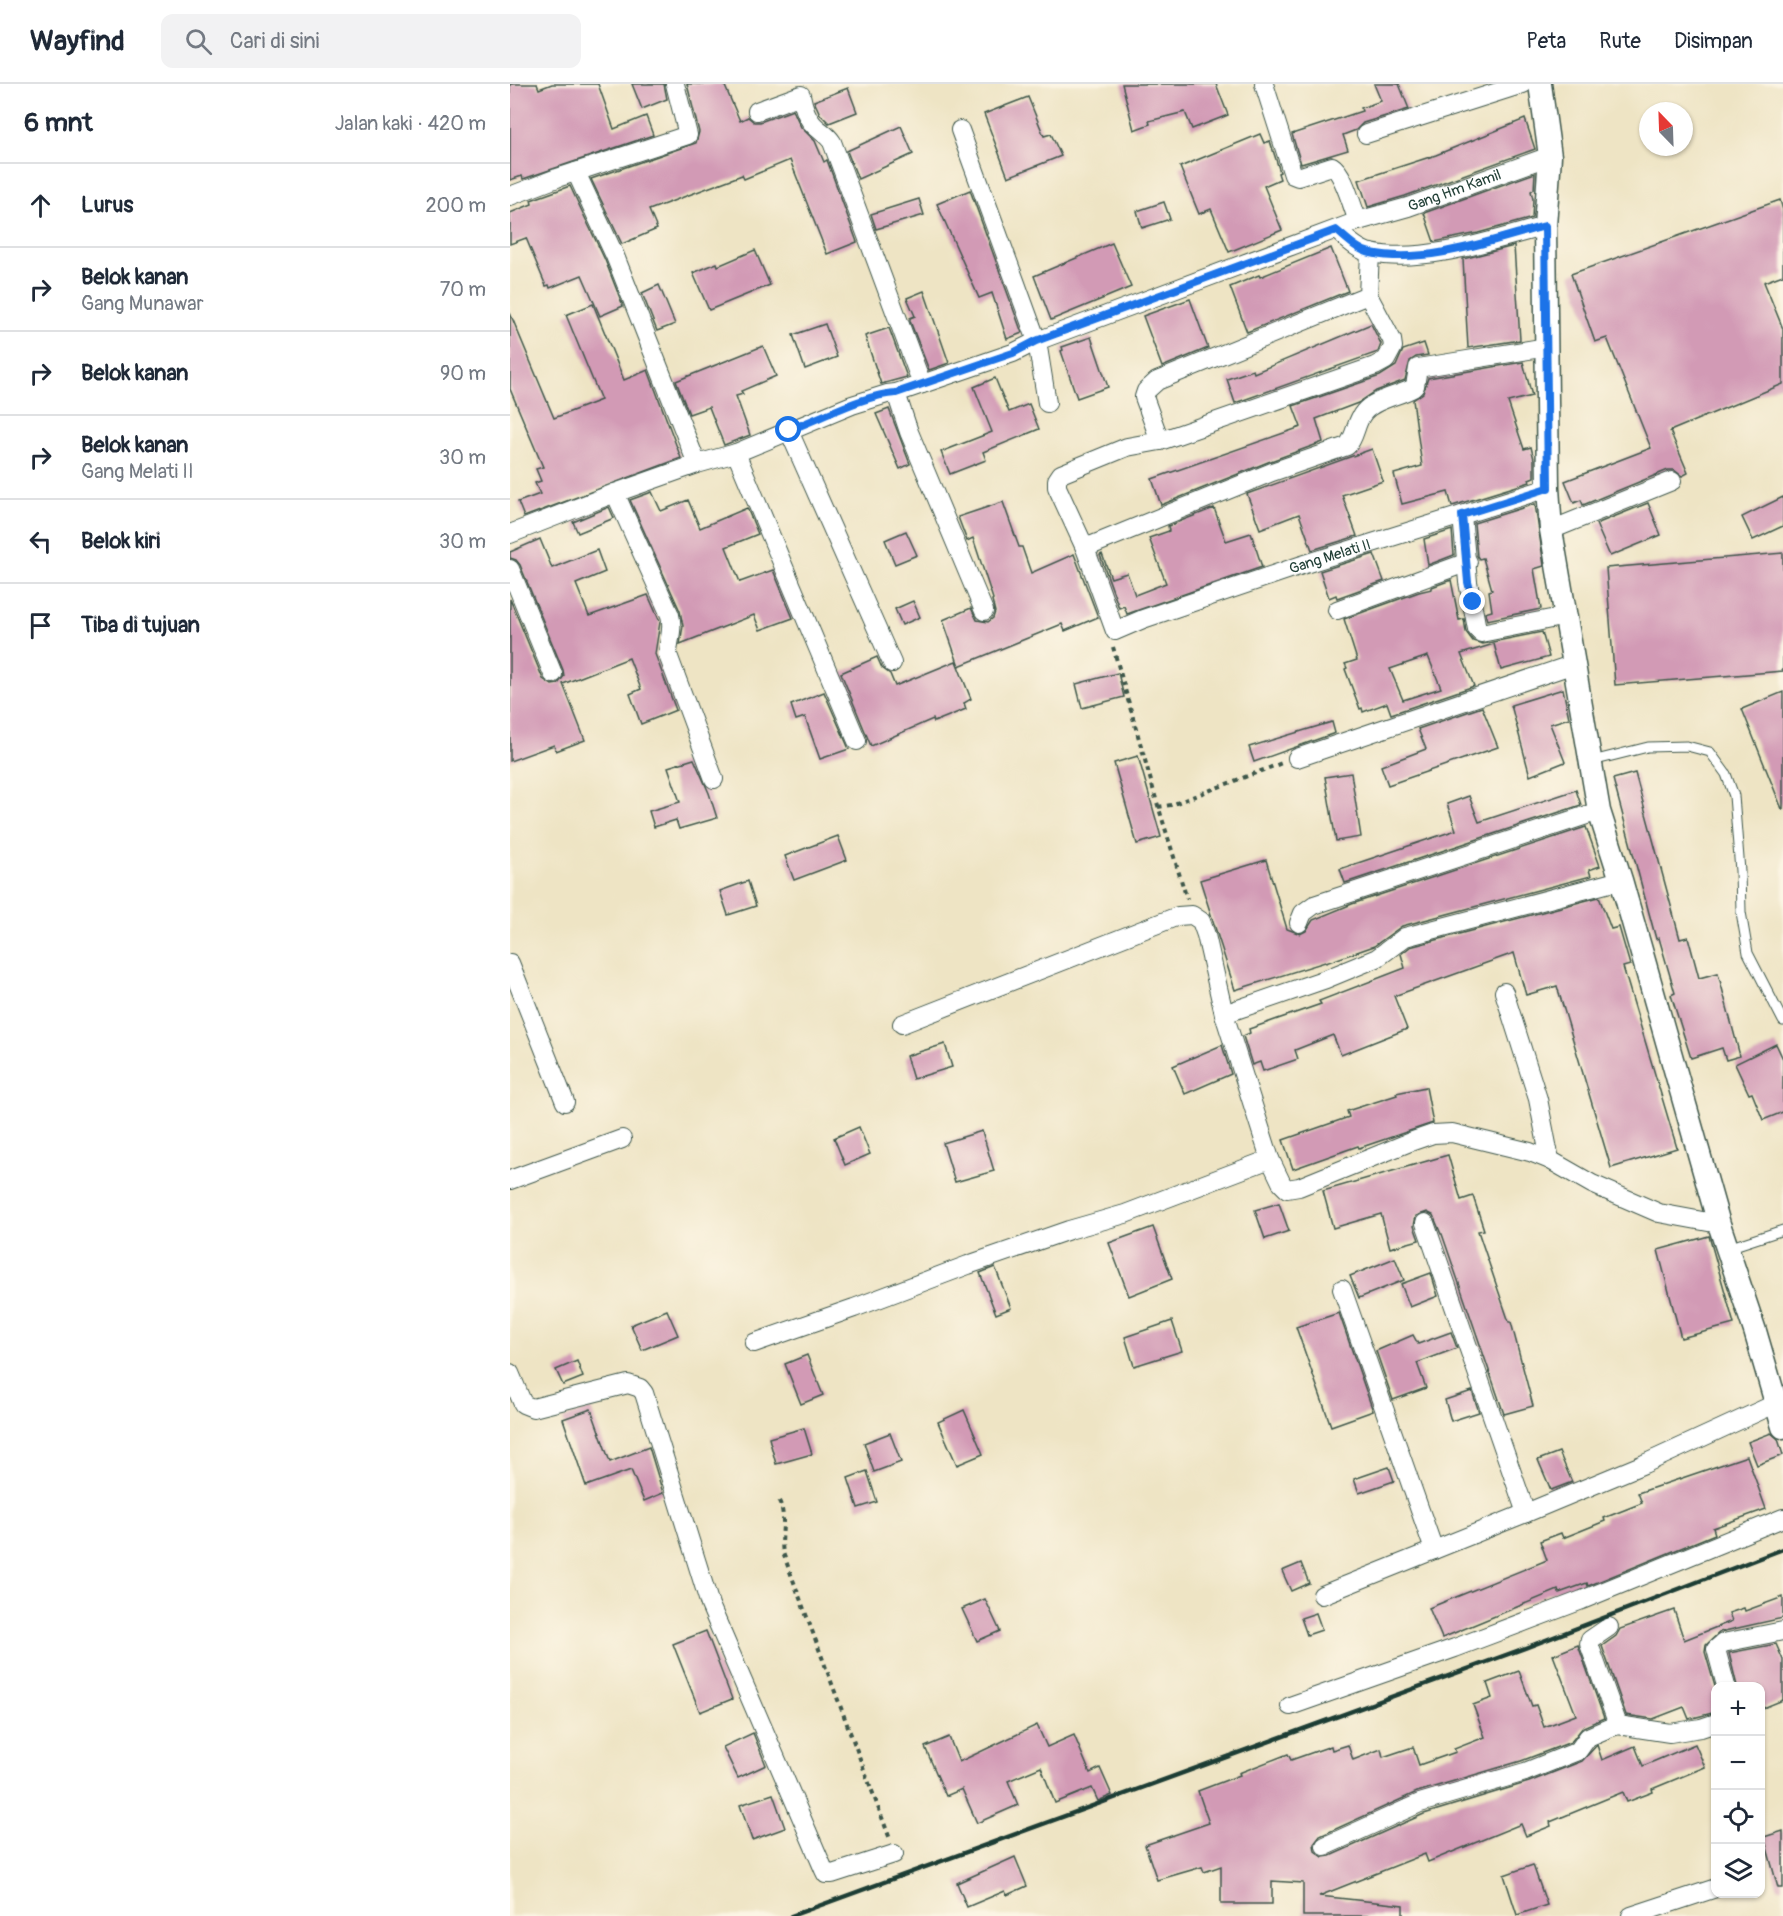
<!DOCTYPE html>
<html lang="id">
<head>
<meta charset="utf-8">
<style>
  :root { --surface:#fff; --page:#f2f2f3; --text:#1f2937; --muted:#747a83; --line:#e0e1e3 }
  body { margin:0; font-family:Pangolin,sans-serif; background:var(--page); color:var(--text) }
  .controls { position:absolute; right:18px; bottom:18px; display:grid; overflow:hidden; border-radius:12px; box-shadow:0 2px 4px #0004 }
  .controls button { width:54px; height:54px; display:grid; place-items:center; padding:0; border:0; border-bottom:2px solid var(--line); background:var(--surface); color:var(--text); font:30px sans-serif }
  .compass { position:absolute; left:1129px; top:18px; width:54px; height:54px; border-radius:50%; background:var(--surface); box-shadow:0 2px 4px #0004; rotate:337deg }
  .stop { position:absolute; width:18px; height:18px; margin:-14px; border:4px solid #1a73e8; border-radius:50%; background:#fff }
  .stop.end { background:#1a73e8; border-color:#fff; box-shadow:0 2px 6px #0008 }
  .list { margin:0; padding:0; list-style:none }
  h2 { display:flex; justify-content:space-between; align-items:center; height:78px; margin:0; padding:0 24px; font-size:26px }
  h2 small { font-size:20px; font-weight:400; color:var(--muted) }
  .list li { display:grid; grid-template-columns:39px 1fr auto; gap:18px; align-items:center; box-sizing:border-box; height:84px; padding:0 24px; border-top:2px solid var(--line) }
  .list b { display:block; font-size:22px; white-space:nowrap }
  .list p { margin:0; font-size:20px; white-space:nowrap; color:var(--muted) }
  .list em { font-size:20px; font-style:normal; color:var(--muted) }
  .icon { flex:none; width:33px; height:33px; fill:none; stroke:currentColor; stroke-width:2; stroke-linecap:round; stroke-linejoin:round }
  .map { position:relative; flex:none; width:1273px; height:1832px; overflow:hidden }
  header { display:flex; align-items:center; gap:36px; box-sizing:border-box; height:84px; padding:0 30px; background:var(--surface); border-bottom:2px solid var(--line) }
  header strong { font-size:28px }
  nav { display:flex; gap:33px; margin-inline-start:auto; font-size:21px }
  .search { width:420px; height:54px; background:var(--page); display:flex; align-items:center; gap:15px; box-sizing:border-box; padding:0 21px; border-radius:12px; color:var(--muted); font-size:22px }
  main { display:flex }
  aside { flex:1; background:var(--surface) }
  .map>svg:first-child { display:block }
</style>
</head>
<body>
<header>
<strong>Wayfind</strong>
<div class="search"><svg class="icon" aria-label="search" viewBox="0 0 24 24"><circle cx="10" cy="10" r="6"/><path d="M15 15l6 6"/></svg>Cari di sini</div>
<nav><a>Peta</a><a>Rute</a><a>Disimpan</a></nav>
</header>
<main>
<aside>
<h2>6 mnt<small>Jalan kaki · 420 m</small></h2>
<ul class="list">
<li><svg class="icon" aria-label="ahead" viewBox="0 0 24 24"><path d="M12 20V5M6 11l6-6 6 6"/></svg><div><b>Lurus</b></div><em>200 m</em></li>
<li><svg class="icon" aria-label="right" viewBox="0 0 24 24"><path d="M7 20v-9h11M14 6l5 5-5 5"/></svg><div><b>Belok kanan</b><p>Gang Munawar</p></div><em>70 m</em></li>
<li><svg class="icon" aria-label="right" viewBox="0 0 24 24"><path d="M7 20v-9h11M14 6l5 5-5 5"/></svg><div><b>Belok kanan</b></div><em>90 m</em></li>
<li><svg class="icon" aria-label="right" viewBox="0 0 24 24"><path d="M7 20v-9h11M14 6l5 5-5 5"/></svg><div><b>Belok kanan</b><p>Gang Melati II</p></div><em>30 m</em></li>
<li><svg class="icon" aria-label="left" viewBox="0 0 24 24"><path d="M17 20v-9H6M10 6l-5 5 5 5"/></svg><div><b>Belok kiri</b></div><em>30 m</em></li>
<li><svg class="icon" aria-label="arrive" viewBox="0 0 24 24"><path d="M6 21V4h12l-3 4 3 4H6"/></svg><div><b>Tiba di tujuan</b></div></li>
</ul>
</aside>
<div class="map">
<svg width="1273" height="1832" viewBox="0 0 1273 1832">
  <rect width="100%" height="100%" fill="#fcf5e5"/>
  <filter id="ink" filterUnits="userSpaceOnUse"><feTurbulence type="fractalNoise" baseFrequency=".0167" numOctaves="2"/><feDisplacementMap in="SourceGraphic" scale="12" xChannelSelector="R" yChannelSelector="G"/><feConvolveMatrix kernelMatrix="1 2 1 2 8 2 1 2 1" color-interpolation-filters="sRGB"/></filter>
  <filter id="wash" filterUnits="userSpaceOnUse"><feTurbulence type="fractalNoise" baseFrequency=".008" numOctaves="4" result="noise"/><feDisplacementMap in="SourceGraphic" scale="24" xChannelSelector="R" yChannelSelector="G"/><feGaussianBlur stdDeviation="1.35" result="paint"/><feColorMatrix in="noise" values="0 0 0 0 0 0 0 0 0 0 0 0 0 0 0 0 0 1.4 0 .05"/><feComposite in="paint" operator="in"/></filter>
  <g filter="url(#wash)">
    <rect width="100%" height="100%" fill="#eee4c4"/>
    <g id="blocks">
      <g fill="#d29ab5" fill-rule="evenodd">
        <path d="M0,0H27L29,5L42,0H88L104,45L136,32L143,51L13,95L12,92L0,96Z"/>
        <path d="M122,0H154L157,15L132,25Z"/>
        <path d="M177,0H214L230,37L238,33L244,38H250L283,26L291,43L305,57L314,78L317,76L347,158L317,170L280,76L234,95L232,91L139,126L147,145L112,160L81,95L186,59L189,48Z"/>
        <path d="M612,0H706L718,31L682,45L675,28L639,37L640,40L624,46Z"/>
        <path d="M864,0H889L899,25L853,39L846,46L833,51L838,66L791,80L782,50L852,27L851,24L871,17Z"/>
        <path d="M338,4L347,28L319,39L310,30L304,17Z"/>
        <path d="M518,13L534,52L541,50L551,72L498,93L474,30Z"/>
        <path d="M1015,35L1025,65L895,112L858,123L849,96L926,71Z"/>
        <path d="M391,42L403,70L348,95L337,67Z"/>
        <path d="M750,50L754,59L760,57L770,88L768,89L770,95L754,102L772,146L719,168L701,125L689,130L670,83Z"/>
        <path d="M1025,89L1024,105L1021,107L1023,115L1022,134L968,149L924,158L914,129Z"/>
        <path d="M60,102L95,176L113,222L90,232L72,191L40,204L39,201L36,202L16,154L0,160V129L22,120L21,116Z"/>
        <path d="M460,106L512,249L497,255L482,209L469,214L427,120Z"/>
        <path d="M409,115L414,131L366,145L361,130Z"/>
        <path d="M1270,116L1273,126V191L1254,198L1273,245V300L1160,347L1178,389L1172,392L1164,386H1158L1073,421L1071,416L1064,419L1055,397L1141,364L1097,254L1085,258L1061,190Z"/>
        <path d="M654,118L660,135L632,144L627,127Z"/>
        <path d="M602,159L621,203L541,236L524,192Z"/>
        <path d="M1004,162L1010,256L958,264L953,175Z"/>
        <path d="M821,164L838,207L737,248L720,203L749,191L750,193Z"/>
        <path d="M245,166L260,201L199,226L183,189L207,179L208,182Z"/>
        <path d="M149,201L165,240L147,247L132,209Z"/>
        <path d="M414,207L439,279L419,286L400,237V234L405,232L397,214Z"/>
        <path d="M680,215L698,264L652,283L633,232Z"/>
        <path d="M83,220L114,296L138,286L171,374L14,433L8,418L30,410L25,399L31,397L26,385L33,383L0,305V229L44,334L91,316L56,231Z"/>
        <path d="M315,240L327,273L295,285L283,251Z"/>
        <path d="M861,240L871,260L868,268L725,319L717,295L743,286L744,289Z"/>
        <path d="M379,244L397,293L371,300L355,252Z"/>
        <path d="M581,253L598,303L567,314L551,267L553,266L552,263Z"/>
        <path d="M914,259L918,271L906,273L900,277L895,296L866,307L848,319L806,335L813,358L758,378L651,421L642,395L791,343L783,322L870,292L886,282L893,266Z"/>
        <path d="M253,262L266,292L231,307L233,310L226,312L240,351L214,361L199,323L179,330L166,297Z"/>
        <path d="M1013,278L1022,312L998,318L1014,365L1021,363L1024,375V393L1019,395L1020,398L942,422L938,408L892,420L884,390L912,382L903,316L913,309L918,294Z"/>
        <path d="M485,294L499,328L519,320L529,345L473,368L476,376L440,390L431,368L482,348L464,303Z"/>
        <path d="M379,325L400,380L390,385L366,330Z"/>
        <path d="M862,365L873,397L832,411L847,452L802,466L789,430L750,445L737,410Z"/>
        <path d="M142,408L151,427L178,416L190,444L237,424L248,450L216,463L230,498L263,486L283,534L250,546L244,531L170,560L173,542L170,527L120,416Z"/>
        <path d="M1273,413V442L1243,456L1232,433Z"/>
        <path d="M493,418L509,463H512L521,489L564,470L588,533L555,547L552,540L449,582L433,536L461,524L467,536L478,538L483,534L485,528L482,516L483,515L463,454L457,457L448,433Z"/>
        <path d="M1138,419L1151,451L1100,472L1086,440Z"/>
        <path d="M1025,420L1034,482L1024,485L1031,525L977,536L975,529L982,527L979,507L982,506L973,474L969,475L967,472L964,439Z"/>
        <path d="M99,423L104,434L68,449L63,438Z"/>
        <path d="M704,424L716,457L741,449L752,483L617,530L614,522L609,524L590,471L592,470L601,494L617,489L625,511L656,499L639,454L659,447L658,442Z"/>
        <path d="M942,446L944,471L918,481L914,455Z"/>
        <path d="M396,447L407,471L385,480L375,456Z"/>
        <path d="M30,455L42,484L87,466L95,488L66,500L79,532L138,511L150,538L145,570L166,626L131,640L120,610L131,605L119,574L53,600L75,656L46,667L44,661L0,677V515L33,595L42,601L48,600L54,592L53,586L10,481L6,476L0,474V468Z"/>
        <path d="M1273,469V587L1105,601L1096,484Z"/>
        <path d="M864,470L874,497L827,514L826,511L819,514L810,487Z"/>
        <path d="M941,496L949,536L954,535L956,548L963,557L973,560L1032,548L1039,573L991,586L984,560L951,570L964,602L881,630L877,619L853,628L852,624L850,625L835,585L837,584L835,580L847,576L834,535L909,508L922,505V503ZM918,572L931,604L893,616L880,585Z"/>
        <path d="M403,517L410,533L392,541L385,525Z"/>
        <path d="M367,573L372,584L380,590L385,602L446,577L461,615L454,619L456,625L424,638L423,635L361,662L331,589Z"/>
        <path d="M608,589L614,613L572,624L566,600Z"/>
        <path d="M1053,605L1059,634L1040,640L1055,678L1020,692L1001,621Z"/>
        <path d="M314,608L339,665L310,675L295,633L286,636L281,621Z"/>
        <path d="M1273,608V725H1272L1232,625Z"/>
        <path d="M972,623L988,663L878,701L871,682L916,665L908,645Z"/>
        <path d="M822,638L825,649L744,678L739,663Z"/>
        <path d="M628,672L651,753L627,760L604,679Z"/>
        <path d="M184,675L199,709L207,734L169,745L166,736L144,743L139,727L170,718L158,683Z"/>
        <path d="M841,689L851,753L826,757L815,693Z"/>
        <path d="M1125,689L1170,855L1178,853L1189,894L1208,889L1230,972L1216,976L1212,964L1181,974L1161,911L1165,909L1149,854L1146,855L1103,695Z"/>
        <path d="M1066,706L1071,721L835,799L830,785L946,746L937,720L959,712L969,738Z"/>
        <path d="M1076,743L1090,782L1079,786L1081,792L892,842L864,862L816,879L815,878L725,906L690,796L756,776L777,845L790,850L796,847L803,836L842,820Z"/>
        <path d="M328,752L337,776L284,796L275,772Z"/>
        <path d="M238,797L246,822L218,831L210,807Z"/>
        <path d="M1089,813L1101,845L1109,843L1120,881L1113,883L1167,1064L1101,1084L1047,902L1016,911L1004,869L884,912L897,945L831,971L823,951L785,966L788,975L753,987L750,978L742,981L733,952L740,949L739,945L811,920L809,917L895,884L891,870L900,863Z"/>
        <path d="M435,960L442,983L403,995L396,972Z"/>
        <path d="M1266,960L1273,975V1028L1253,1036L1242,1009L1239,1010L1225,980Z"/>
        <path d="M712,961L721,990L675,1010L663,982Z"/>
        <path d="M916,1003L923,1039L849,1064L848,1062L783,1085L773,1056L839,1033L837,1027L887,1011L886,1009Z"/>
        <path d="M349,1043L360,1070L335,1081L324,1054Z"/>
        <path d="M472,1047L484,1087L445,1098L433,1059Z"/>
        <path d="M938,1071L951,1116L963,1112L974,1146L968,1147L999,1238H1001L1023,1322L994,1330L932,1150H931L923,1131L917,1128L906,1132L904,1142L909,1156L880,1164L871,1130L823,1144L813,1107Z"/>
        <path d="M769,1119L779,1147L755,1155L745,1126Z"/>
        <path d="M643,1143L662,1195L619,1212L599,1159Z"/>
        <path d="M1199,1152L1224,1240L1171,1254L1148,1166Z"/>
        <path d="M885,1174L894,1196L849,1214L840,1192Z"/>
        <path d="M485,1183L501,1224L486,1230L470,1189Z"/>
        <path d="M921,1189L928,1212L900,1223L891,1200Z"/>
        <path d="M157,1226L168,1251L132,1266L121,1241Z"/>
        <path d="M829,1229L863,1327L821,1342L786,1243Z"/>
        <path d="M662,1237L672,1267L624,1282L615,1253Z"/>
        <path d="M941,1248L947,1264L907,1279L916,1304L883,1316L866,1267L903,1251L908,1260Z"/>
        <path d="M297,1271L313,1311L291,1320L275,1280Z"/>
        <path d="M67,1277L73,1293L53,1301L46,1286Z"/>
        <path d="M962,1307L969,1328L941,1337L935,1316Z"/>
        <path d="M81,1325L100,1378L139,1363L153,1409L134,1417L121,1386L76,1402L53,1335Z"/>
        <path d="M454,1326L473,1370L447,1381L428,1338Z"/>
        <path d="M294,1344L302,1370L266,1380L259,1354Z"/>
        <path d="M380,1349L391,1378L364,1388L354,1359Z"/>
        <path d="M1261,1349L1268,1355L1273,1371L1247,1381L1238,1358Z"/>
        <path d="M1049,1368L1062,1398L1041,1406L1028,1376Z"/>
        <path d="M1237,1372L1256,1425L1203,1444L1205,1450L1078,1502L1077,1499L1049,1509L1048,1506L932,1554L919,1524L1037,1476L1030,1457L1051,1449L1053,1454L1095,1437L1094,1434L1132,1419L1128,1409Z"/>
        <path d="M879,1383L884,1397L849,1409L844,1395Z"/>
        <path d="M357,1387L367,1418L348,1424L338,1394Z"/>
        <path d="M791,1479L799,1499L781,1507L772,1487Z"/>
        <path d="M1273,1513V1534L1210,1548L1196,1561L1195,1568L1206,1606V1628L1179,1635L1174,1623L1143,1635L1116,1631L1092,1562L1106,1552L1110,1545L1164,1526L1174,1556L1222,1537L1219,1529L1234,1524L1235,1527Z"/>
        <path d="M475,1515L490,1547L467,1557L452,1525Z"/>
        <path d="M806,1529L812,1546L797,1551L791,1534Z"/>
        <path d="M196,1547L222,1615L190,1628L163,1560Z"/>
        <path d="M1266,1560L1273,1576V1616L1251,1625V1602H1227L1219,1569Z"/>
        <path d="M1068,1561L1094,1634L1073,1643L1061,1658L1011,1677L907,1708L810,1752L804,1760L805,1767L813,1773L820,1772L914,1730L1019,1698L1072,1677L1087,1661L1092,1676L1125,1662L1133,1682L1185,1660L1195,1683L1142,1705L1143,1708L1117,1718L1113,1708L1040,1738L1041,1742L1016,1752L1011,1740L918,1778L915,1770L809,1812L893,1821V1832H793V1799L762,1797V1820H711V1782L694,1788L692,1783L647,1796L635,1761L699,1739L688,1707L730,1691L729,1689L778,1670L781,1676L821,1662L822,1666L838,1661L843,1676L871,1665L873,1673L903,1663L909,1681L946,1668L944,1665L975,1653L963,1621L982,1614L977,1599L1009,1587L1022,1622L1026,1621L1034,1643L1066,1631L1043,1571Z"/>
        <path d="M527,1641L537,1663L564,1651L580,1689L590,1684L602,1711L588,1717L582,1704L545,1719L531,1683L498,1697L508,1721L467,1739L452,1705L436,1712L415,1663L439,1653L449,1678Z"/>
        <path d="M243,1649L256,1681L228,1694L213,1663Z"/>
        <path d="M263,1710L275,1744L242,1756L230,1721Z"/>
        <path d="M1273,1747V1804H1268L1254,1753Z"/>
        <path d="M505,1773L517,1802L497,1811L495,1807L457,1823L447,1799Z"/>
        <path d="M1023,1781L1037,1821L1007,1831L994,1791Z"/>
      </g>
    </g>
  </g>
  <g filter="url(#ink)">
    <use href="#blocks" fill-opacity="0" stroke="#3e564a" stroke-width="1.5"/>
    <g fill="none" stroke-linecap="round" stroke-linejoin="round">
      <g stroke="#3e564a" stroke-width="11">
        <g id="service">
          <path d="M1082,677L1138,663L1177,662L1200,668L1216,690L1224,712L1230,787L1231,828L1238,869L1273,937"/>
          <path d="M1218,1164L1273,1146"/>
        </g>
      </g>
      <g stroke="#3e564a" stroke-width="20">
        <g id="minor">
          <path d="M754,0L783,91L788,93L822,82C834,89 842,123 848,137"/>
          <path d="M247,27L291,11C293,21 296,33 303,40C309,47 317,50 322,58L412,300"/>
          <path d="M450,46L527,257L537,319"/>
          <path d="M856,50L1013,0"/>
          <path d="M66,88L105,172L187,380"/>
          <path d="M0,112L47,94L178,51L165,0"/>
          <path d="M826,146C836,154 848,167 861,169C914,180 983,156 1035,142"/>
          <path id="s1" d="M860,169L858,211L647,297L636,307L634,313L650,357L617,363L551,390L547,396V403L575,464L605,547L633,535L792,481L1038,404"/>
          <path d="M386,309L399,348L474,527"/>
          <path d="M279,347L382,579"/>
          <path d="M650,357L865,282L876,276L883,263L882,256L858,211"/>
          <path d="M226,369L347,657"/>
          <path d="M105,409L160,531C164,546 158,557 158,571L204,695"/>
          <path d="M952,431L958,498L967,545L971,549L1056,532"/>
          <path d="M1041,446L1162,397"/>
          <path id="s2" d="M0,450L105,409L187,380L226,369L342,321L377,310L386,309L503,269L527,257L848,137L898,123L1040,72"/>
          <path d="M575,464L762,388L837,362C846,353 845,338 854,328C865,315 889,312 903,304L905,302L908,284L1037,263"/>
          <path d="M0,485L43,590"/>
          <path d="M827,526L958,478"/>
          <path d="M787,674L1064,580"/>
          <path d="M1111,796L895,853L867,874L816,895L714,930L760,1075L772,1100L777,1105L789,1103L900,1058L923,1050L942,1049L1020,1068L1040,1076L1082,1100L1149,1129L1209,1140"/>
          <path d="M789,839L793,829L804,821L1089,727"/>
          <path d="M0,879L55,1018"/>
          <path d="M994,908L1028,1015L1040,1076"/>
          <path d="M392,940L668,832L682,831L691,837L696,851L714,930"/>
          <path d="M0,1096L112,1055"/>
          <path d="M915,1139L1016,1429L1134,1380L1267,1319"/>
          <path d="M832,1205L924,1466L1016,1429"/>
          <path d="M244,1259L344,1224L458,1181L559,1146L615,1130L760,1075"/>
          <path d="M0,1289L13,1320L23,1324L118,1300L130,1304L134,1309L200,1521L314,1786L316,1790H322L384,1770"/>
          <path d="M812,1511L924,1466"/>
          <path d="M1099,1543L1080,1556L1079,1560L1108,1641"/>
          <path d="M1216,1602L1206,1565L1213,1559L1273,1547"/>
          <path d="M780,1622L945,1564L1072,1516L1273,1434"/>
          <path d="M815,1762L910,1719L1015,1688L1068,1667L1078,1653L1099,1644L1108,1641L1160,1649L1191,1644L1206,1639"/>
          <path d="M1121,1832L1206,1804"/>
        </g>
      </g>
      <g stroke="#3e564a" stroke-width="25">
        <path id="tertiary" d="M1030,0L1040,72L1035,142L1038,404L1041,446L1089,727L1111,796L1209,1140L1245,1247L1273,1343"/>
      </g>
      <g stroke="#3e564a" stroke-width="4" stroke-dasharray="4.5 4.5" stroke-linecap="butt">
        <path d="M603,563L646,715L677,815"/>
        <path d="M648,723L661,721L772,679"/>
        <path d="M269,1417C277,1432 270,1452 273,1469L380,1755"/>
      </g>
      <use href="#service" stroke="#fff" stroke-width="9"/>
      <use href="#minor" stroke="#fff" stroke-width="18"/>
      <use href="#tertiary" stroke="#fff" stroke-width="22"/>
      <path stroke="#1f3d34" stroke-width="4.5" d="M281,1832L1015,1564L1273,1465"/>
    </g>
  </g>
  <g fill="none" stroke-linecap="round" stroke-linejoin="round" filter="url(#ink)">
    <path stroke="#1a73e8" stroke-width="8" d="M279,346C309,335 356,310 386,309L503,269L526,257L826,146C836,154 848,167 861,169C916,181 982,156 1035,142L1038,404L952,431L958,498L963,518"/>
  </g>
  <g text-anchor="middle" stroke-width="6" stroke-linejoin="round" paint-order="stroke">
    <g font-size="15" fill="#1f3d34" stroke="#fcf5e5">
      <text dy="5" stroke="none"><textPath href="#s2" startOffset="1006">Gang Hm Kamil</textPath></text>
      <text dy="5" stroke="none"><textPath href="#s1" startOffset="840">Gang Melati II</textPath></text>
    </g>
  </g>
</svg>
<div class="controls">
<button>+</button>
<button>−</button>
<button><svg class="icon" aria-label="locate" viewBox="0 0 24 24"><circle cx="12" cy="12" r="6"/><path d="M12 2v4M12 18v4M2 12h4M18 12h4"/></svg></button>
<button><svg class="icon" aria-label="layers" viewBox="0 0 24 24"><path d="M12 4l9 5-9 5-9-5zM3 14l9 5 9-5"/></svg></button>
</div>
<svg class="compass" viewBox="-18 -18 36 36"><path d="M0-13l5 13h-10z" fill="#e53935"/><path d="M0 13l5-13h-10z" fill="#747a83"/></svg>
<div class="stop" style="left:279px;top:346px"></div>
<div class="stop end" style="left:963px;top:518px"></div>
</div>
</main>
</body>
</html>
